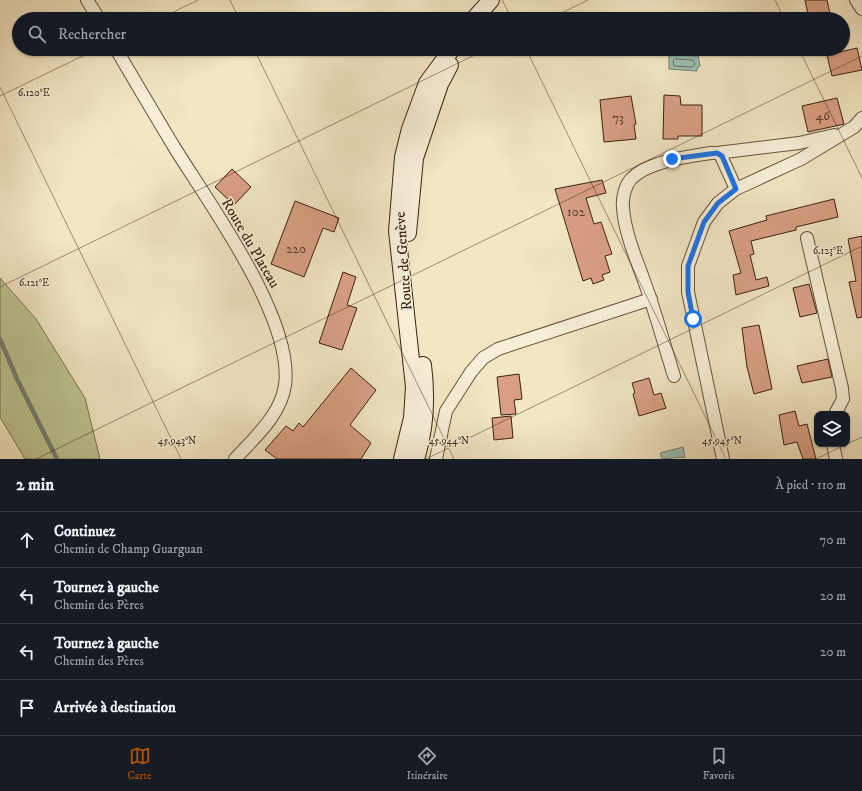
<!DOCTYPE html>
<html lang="fr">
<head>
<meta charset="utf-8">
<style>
  :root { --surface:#171b24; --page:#242831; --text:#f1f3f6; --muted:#9ea1a6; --line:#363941; --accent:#b45309 }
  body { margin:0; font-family:"IM FELL DW Pica",serif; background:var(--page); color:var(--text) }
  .controls { position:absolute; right:12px; bottom:12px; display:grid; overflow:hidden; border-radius:8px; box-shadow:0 1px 3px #0004 }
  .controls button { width:36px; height:36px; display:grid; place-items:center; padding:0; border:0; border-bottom:1px solid var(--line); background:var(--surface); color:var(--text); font:20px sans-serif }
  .stop { position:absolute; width:12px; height:12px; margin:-9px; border:3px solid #1a73e8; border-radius:50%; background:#fff }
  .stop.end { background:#1a73e8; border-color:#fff; box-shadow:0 1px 4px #0008 }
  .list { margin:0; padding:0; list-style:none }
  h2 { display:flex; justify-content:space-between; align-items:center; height:52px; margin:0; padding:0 16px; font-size:17px }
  h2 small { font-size:13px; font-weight:400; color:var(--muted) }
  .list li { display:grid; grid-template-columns:26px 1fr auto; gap:12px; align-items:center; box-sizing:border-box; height:56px; padding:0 16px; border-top:1px solid var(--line) }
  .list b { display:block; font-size:15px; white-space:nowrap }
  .list p { margin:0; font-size:13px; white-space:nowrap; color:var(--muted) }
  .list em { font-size:13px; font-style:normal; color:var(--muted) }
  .icon { flex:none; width:22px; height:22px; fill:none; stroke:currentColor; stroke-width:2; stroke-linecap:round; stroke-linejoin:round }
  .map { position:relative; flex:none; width:862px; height:459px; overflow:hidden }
  .search { position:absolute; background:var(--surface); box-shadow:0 1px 3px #0004; left:12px; right:12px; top:12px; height:44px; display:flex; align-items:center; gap:10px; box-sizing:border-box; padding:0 14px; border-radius:22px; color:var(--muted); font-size:15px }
  .sheet { height:276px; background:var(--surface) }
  nav { display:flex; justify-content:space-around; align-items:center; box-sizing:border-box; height:56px; border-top:1px solid var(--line); background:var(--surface); font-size:11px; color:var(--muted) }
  nav a { display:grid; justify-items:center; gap:2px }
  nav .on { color:var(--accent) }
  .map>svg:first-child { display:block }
</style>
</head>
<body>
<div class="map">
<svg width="862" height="459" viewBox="0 0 862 459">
  <rect width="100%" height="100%" fill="#f2e6c3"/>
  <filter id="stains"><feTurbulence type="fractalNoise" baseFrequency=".005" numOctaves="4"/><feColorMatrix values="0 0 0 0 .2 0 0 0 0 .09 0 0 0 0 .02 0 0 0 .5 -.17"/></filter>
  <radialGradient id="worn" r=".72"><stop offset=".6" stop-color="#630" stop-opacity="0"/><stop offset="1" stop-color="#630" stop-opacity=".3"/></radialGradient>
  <path fill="#bcc493" stroke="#7b7251" d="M0,278L36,319L85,398L100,459H25L0,417Z"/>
  <g fill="#9bc0b3" stroke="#748071">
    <path d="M669,55L698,56L700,66L697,68V71L669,69Z"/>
    <path d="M683,447L685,457L662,459L660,453Z"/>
  </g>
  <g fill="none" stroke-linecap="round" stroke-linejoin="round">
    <path stroke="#6a7061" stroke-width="1" d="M675,59L693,60L695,64L692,67L674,66L673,61Z"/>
    <path stroke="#748071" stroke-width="4.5" d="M0,339L17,379L57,459"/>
  </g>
  <g fill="#d99f85" stroke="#3a200f">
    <path d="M805,0H827L831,19H809Z"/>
    <path d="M857,48L862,70L832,76L827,55Z"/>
    <path d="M664,95L680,96L681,105H702V136H678V139H663Z"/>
    <path d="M631,96L636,124L634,125L636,139L604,142L600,100Z"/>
    <path d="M837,98L844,124L808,132L802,106Z"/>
    <path d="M232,169L251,187L234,205L215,187Z"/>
    <path d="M602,180L606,193L586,198L594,224L601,222L612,254L605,256L610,272L602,275L604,280L593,284L591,278L583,281L555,189Z"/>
    <path d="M834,199L838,217L796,227V230L751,241L754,254L750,255L756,280L767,277L769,286L736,295L733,275L741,273L729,231L767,220L766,216Z"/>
    <path d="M295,201L339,218L334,232L323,228L304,277L271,264Z"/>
    <path d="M862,236V317L857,318L849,282L856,281L848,239Z"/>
    <path d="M343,272L356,277L347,305L357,308L342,350L319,343Z"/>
    <path d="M809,284L817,313L800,317L793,288Z"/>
    <path d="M759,325L772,389L754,394L747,367L742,328Z"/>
    <path d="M828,359L832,377L802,383L797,366Z"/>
    <path d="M351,368L376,390L350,425L371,443L361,459H277L265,450L286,426L293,431L299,423L303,427Z"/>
    <path d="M519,374L522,399L514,400L516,414L501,415L497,377Z"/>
    <path d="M649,378L654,395L661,393L666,408L639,416L633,394L635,393L632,383Z"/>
    <path d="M795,411L799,426L807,424L816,459H803L797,442L784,445L779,415Z"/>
    <path d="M511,416L513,438L494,440L492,418Z"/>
  </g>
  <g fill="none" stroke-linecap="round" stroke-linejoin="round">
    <g stroke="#68523c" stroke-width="14">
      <g id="minor">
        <path d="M87,0L99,19"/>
        <path d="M856,0L862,9"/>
        <path d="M116,49C136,83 156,117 176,150C211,206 294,320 285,385C281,415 254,438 235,459"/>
        <path d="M717,153L799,143L834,135"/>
        <path d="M807,238L842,388L843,399L835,414"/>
        <path d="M674,376C665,347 657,318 647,289C638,263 625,235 623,208C622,198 625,186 631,179C648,161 687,157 711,153H717L721,156L736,189"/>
        <path d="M833,444L836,459"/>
        <path d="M436,459L446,411L471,372L483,358L498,349L651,299"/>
        <path d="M723,459L688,292V266L704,222L718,203L736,189L801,159L854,127L862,118"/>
      </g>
    </g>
    <g stroke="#3a200f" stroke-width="18">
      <g id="secondary">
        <path d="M474,19L491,0"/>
        <path d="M408,233L415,158L440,84L450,65"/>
        <path d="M402,459L412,418L414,387L397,231L403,157L410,129L427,83L452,49"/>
        <path d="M416,459C426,428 427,397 423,365"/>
      </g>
    </g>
    <use href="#minor" stroke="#f7efd8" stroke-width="12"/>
    <use href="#secondary" stroke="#f7efd8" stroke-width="16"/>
  </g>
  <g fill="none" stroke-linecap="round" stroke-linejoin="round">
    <path stroke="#1a73e8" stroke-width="5" d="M672,159L717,153L722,156L736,189L718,203L704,222L688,266V292L693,319"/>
  </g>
  <path fill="none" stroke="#3a200f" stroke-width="1" stroke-opacity="0.45" d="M230,0L239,19M502,0L512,19M775,0L784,19M159,19L198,0M549,19L588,0M254,49L454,459M526,49L726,459M799,49L862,178M0,87L181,459M0,96L97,49M0,287L487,49M847,444L862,437M36,459L862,56M426,459L862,246M816,459L847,444"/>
  <g text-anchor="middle" stroke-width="3" stroke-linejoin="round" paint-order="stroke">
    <g font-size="13" fill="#62402c">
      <text x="823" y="120">46</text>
      <text x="618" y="122">73</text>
      <text x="576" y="216">102</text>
      <text x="296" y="253">220</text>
    </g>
    <g font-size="15" fill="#3a200f" stroke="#f7efd8">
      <text transform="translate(251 243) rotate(60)" y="5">Route du Plateau</text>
      <text transform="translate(403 261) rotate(-94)" y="5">Route de Genève</text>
    </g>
  </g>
  <g font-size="10" text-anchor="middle" fill="#3a200f" stroke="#f7efd8" stroke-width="3" stroke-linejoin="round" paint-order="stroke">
    <text x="34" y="96">6.120°E</text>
    <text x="828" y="254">6.123°E</text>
    <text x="34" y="286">6.121°E</text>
    <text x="177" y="444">45.943°N</text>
    <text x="449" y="444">45.944°N</text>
    <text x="722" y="444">45.945°N</text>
  </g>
  <rect width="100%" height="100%" filter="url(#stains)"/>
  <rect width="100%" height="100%" fill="url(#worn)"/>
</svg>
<div class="controls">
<button><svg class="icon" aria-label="layers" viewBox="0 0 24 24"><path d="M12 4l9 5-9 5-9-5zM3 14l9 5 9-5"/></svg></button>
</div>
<div class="stop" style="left:693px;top:319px"></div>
<div class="stop end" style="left:672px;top:159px"></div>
<div class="search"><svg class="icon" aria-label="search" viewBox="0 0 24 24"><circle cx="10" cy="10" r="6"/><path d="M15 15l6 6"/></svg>Rechercher</div>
</div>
<section class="sheet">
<h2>2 min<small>À pied · 110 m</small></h2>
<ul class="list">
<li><svg class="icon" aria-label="ahead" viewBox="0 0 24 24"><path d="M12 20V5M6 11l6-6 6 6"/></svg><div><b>Continuez</b><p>Chemin de Champ Guarguan</p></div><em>70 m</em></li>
<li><svg class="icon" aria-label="left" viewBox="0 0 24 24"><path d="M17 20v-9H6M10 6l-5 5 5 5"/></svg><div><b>Tournez à gauche</b><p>Chemin des Pères</p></div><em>20 m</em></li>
<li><svg class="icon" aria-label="left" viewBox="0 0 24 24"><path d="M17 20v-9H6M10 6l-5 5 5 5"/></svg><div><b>Tournez à gauche</b><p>Chemin des Pères</p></div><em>20 m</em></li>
<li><svg class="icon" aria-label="arrive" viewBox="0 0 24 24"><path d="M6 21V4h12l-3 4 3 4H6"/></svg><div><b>Arrivée à destination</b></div></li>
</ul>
</section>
<nav>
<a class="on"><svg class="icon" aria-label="map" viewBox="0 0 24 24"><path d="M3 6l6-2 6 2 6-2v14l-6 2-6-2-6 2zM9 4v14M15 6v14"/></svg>Carte</a>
<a><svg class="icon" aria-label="directions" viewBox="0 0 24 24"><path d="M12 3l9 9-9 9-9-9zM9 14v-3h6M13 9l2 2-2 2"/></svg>Itinéraire</a>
<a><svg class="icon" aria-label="saved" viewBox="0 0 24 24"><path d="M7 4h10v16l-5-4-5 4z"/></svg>Favoris</a>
</nav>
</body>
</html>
